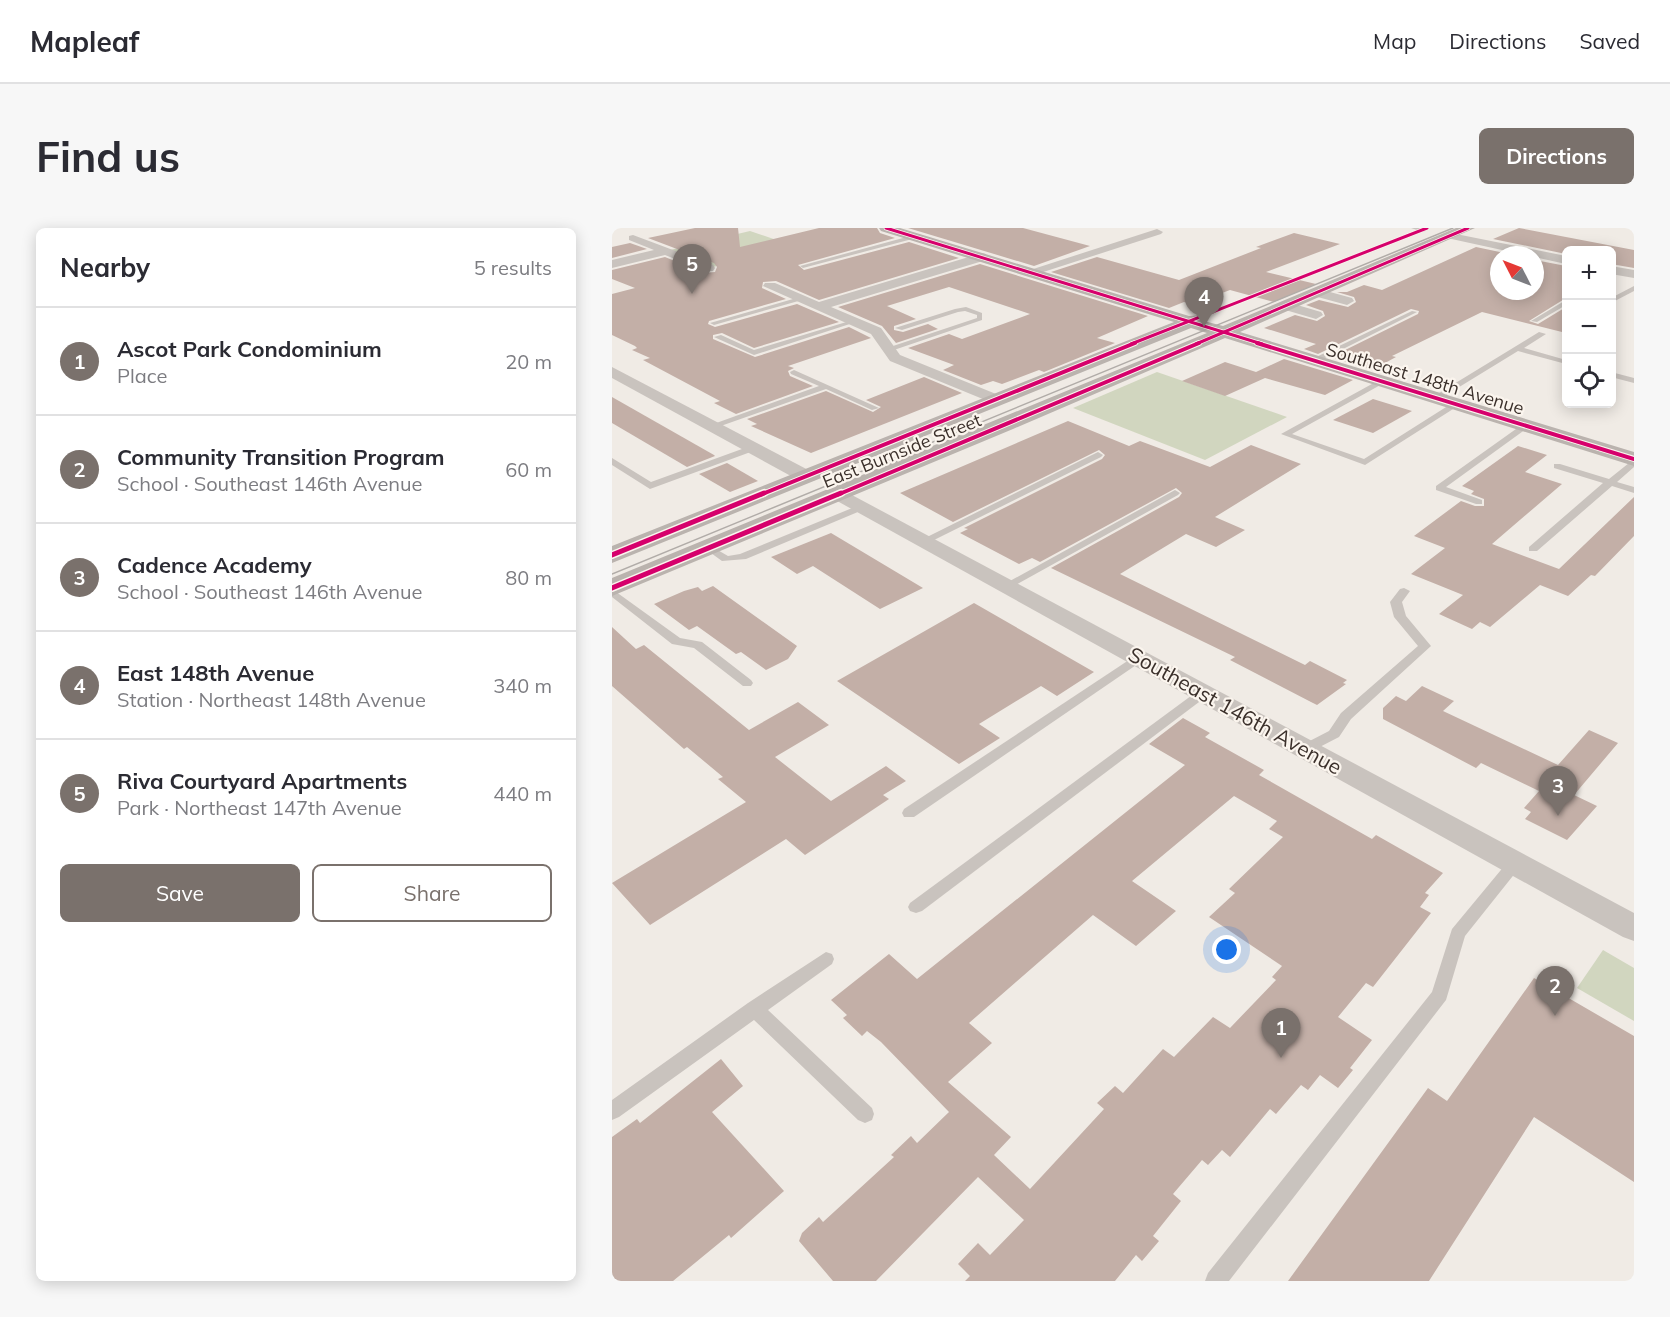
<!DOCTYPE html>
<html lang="en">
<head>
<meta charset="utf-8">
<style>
  :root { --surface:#fff; --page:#f7f7f7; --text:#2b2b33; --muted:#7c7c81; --line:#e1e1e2; --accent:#7a716c }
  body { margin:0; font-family:Mulish,sans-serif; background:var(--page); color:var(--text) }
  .controls { position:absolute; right:18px; top:18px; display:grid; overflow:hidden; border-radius:9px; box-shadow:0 3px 15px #0003 }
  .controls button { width:54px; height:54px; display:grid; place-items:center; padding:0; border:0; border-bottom:2px solid var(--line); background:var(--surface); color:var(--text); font:30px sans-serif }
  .compass { position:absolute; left:878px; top:18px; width:54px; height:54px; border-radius:50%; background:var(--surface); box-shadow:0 3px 15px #0003; rotate:312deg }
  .you { position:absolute; left:615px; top:722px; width:21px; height:21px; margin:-15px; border:4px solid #fff; border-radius:50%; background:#1a73e8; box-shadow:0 0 0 9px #1a73e833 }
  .badge { display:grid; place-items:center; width:39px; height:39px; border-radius:50%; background:var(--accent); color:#fff; font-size:20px; font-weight:700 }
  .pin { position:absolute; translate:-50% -50px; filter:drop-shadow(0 2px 3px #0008) }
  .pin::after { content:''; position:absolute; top:32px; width:21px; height:18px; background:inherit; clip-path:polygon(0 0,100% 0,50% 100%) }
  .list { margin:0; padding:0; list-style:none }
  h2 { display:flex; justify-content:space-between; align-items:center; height:78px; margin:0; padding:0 24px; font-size:26px }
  h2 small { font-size:20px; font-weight:400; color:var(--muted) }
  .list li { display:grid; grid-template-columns:39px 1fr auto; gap:18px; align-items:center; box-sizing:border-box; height:108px; padding:0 24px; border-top:2px solid var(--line) }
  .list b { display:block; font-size:22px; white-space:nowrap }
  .list p { margin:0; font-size:20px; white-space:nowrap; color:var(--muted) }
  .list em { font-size:20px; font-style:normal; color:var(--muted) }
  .actions { display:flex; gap:12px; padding:18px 24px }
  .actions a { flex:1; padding:14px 0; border:2px solid var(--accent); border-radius:9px; text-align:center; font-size:21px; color:var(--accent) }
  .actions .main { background:var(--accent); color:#fff }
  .icon { flex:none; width:33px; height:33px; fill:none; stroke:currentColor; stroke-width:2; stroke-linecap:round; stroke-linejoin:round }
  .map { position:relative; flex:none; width:1022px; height:1053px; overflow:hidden; border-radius:9px }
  header { display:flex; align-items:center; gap:36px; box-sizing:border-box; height:84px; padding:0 30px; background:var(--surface); border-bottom:2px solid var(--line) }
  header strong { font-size:28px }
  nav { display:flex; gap:33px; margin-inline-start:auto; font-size:21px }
  .intro { display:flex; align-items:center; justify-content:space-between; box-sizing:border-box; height:144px; padding:0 36px }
  h1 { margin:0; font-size:42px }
  .button { padding:15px 27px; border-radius:9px; background:var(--accent); color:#fff; font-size:21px; font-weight:700 }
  main { display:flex; gap:36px; padding:0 36px }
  aside { flex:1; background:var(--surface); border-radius:9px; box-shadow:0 3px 15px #0003 }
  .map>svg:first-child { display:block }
</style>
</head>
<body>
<header>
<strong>Mapleaf</strong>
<nav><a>Map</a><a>Directions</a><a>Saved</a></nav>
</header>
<div class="intro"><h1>Find us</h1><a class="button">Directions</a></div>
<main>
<aside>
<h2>Nearby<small>5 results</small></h2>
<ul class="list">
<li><span class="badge">1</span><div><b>Ascot Park Condominium</b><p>Place</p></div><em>20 m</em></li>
<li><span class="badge">2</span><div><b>Community Transition Program</b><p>School · Southeast 146th Avenue</p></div><em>60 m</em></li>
<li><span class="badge">3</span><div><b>Cadence Academy</b><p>School · Southeast 146th Avenue</p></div><em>80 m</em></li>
<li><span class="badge">4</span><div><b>East 148th Avenue</b><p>Station · Northeast 148th Avenue</p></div><em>340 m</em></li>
<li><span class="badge">5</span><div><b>Riva Courtyard Apartments</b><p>Park · Northeast 147th Avenue</p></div><em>440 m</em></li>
</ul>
<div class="actions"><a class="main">Save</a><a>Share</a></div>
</aside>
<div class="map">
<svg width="1022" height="1053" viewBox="0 0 1022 1053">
  <rect width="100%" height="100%" fill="#f0ebe5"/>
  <g fill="#d1d6bf">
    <path d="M138,3L182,18L101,39L58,22Z"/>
    <path d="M545,144L675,189L593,232L461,180Z"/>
    <path d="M991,722L1022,740V793L965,760Z"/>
  </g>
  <g fill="#c3afa7" fill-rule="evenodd">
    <path d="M83,0H126L128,19L207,0H265L268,5L283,10L186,37L192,42L297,14L347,30L207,72L164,53L151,54L150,60L174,71L97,93L96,96L103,99L185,76L227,94L142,120L110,105L101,107V111L143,129L237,99L259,110L176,138L182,140L176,143L178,148L201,158L124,186L102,175L108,173L31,132L38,130L20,122L25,120L23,118L0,107V66L23,60L0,51V42L53,29L92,45L103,44L105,39L102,35L36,10Z"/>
    <path d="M296,0H411L478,18L422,38Z"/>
    <path d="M907,0L1022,22V40L999,36V22H954V26L881,11Z"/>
    <path d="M682,5L728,16L654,44L704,56L662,74L618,62L581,76L572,74L557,80L439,44L485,29L567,52L649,20L644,19Z"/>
    <path d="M18,15L35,21L0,30V19Z"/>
    <path d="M864,19L902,27H887V63H923V32L954,38V70L917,93L926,96L954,79V105L870,84L780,128L784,129L760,142L719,129L806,86L807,83L799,81L706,126L692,121L704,116L652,100L683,87L705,93L713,88L711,83L694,77L707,72L736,79L744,74L742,69L725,64H735L752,57L770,62Z"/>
    <path d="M368,36L536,88L485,110L503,115L432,144L427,142L390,156L381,153L369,157L331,142L342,137L296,120L337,106L350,111L418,86L337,59L275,78L304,91L282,98V102L291,104L316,96L326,101L284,115L270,98L226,79Z"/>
    <path d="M672,131L741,152L713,167L653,150L613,168L570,153L613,134L644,144Z"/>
    <path d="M312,149L350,165L199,225L139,198L145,196L135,191L214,163L261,184L269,179L254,172Z"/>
    <path d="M0,169L102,227L103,228L75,239L0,195Z"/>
    <path d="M761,171L800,183L761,205L721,192Z"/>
    <path d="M456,193L517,218L528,213L598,239L639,217L689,236L603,289L633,302L604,319L574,306L508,346L693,437L698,433L735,452L731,455L734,456L705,477L699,474L618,432L623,429L439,340L567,269L570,265L564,260L428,334L420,330L407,336L348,305L356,301L352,300L490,231L493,227L487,222L341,294L288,265Z"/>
    <path d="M906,218L935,227L913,244L950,256L880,316L947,341L1022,269V308L983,348L979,347L956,368L928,357L878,399L868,394L860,401L827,386L851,367L799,346L833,320L802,308L849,273L863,278H872V271L859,266L862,263L850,258Z"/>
    <path d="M115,235L146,253L118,264L87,246Z"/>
    <path d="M219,305L311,360L268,381L201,338L185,346L159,329Z"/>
    <path d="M101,358L185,418L176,431L154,442L129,424L124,426L85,398L77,402L42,376L72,363L86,359L90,363Z"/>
    <path d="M362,375L482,444L445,468L429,458L367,496L388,510L347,536L225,453Z"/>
    <path d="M0,399L24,421L32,417L137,502L186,474L217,497L163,529L219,573L274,538L294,553L271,567L277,571L193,627L174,611L38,697L0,655L134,574L106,551L111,549L75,519L72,521L0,458Z"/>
    <path d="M810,458L842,473L831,483L946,537L977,502L1006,515L962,567L985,578L955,612L913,591L919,584L912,580L927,563L869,535L864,540L771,491V480L784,468L794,473Z"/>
    <path d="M571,490L598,505L593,509L652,542L647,547L760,611L764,607L831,645L813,665L817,667L808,679L819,685L761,759L754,755L726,789L760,812L738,840L741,842L726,860L708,847L696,862L689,857L664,886L658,881L618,929L610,922L596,937L590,932L561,966L569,973L541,1008L547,1013L530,1033L524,1027L503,1053H353L358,1048L346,1036L366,1015L378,1027L412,992L366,949L264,1053H221L187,1013L190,1005L207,989L211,994L282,929L279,927L299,908L305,915L337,884L269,814L255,803L250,808L231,790L235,787L219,772L277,726L305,751L573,537L537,516ZM622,568L665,593L657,601L671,609L617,661L623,665L597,689L670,738L660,749L664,752L618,800L601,789L562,829L551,821L511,865L503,858L485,875L492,881L418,961L382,927L399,909L336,854L380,815L357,795L481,687L524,718L564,683L520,653Z"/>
    <path d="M922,750L1022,808V954L922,889L817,1053H676L816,860L835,873Z"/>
    <path d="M109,831L131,858L100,884L172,963L119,1010L117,1007L61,1053H0V909L25,891L28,895Z"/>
  </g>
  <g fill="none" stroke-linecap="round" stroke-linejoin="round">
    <g fill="#c9c3be" fill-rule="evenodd">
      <path d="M302,7L304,10L191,40L188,38Z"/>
      <path d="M1022,58V63L999,75V70Z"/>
      <path d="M188,69L190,72L102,97L98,95Z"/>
      <path d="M954,72V77L925,94L919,93Z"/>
      <path d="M354,79L370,85V92L279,123L272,121L365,90V87L353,83L346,84L290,102L283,100L343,81Z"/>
      <path d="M800,83L805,84L705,134L698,132Z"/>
      <path d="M241,92L247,93L142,127L102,109L109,107L142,122Z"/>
      <path d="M927,104L934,106L912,120L954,132V136L906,123L826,172L819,170Z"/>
      <path d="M182,142L267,180L260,182L214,161L103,200L96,198L207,158L179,146L178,144Z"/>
      <path d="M999,144L1022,150V155L999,149Z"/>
      <path d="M769,151L773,153L772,155L680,206L752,231L842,174L849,176L753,237L669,206Z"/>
      <path d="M911,196L918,198L834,259L870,272V276H864L824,262V258Z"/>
      <path d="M141,217L144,218V222L38,261L0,237V230L39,254Z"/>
      <path d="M486,224L491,227L489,229L316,315H308L307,313Z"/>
      <path d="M1022,231V239L1005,254L1022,259V265L1000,258L925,323H917V319L991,255L942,240V236H948L997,251Z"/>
      <path d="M563,262L568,265L566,267L398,360H390L389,358Z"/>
      <path d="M250,276L255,279L253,281L134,331L110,333L92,320L97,317L116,328L128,326Z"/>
      <path d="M792,360L798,363L790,374L794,388L819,418L739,491L727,509L698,524H688L686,521L688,518L717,503L729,485L806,418L782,389L778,374L788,361Z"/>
      <path d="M0,361L68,410L90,414L139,452L141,455L139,458H131L82,420L60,416L0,369Z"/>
      <path d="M526,426L532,430L530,433L302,589H292L290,585L292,581Z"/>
      <path d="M591,461L595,462L597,465L595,468L310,683L304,685L298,683L296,679L298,675L587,462Z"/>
      <path d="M903,629L908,631L911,635L908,639L853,708L834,772L617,1053H593L596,1045L820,764L840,701L898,631Z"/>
      <path d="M214,724L220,726L222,731L220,736L156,782L260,880L262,886L260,892L253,895L246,892L142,792L7,889L0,892V872L136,775Z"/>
    </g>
    <g fill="#c9c3be" fill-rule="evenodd">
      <path d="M799,0H816L817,1L811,4Z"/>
      <path d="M545,1L551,4L549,6L422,47H414L412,44Z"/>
      <path d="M839,5L954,28V36L835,10L833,8Z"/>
      <path d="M21,7L101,37L103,40L101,43H93L53,27L0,40V32L42,22L17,12V8Z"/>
      <path d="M370,25L374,26V32L219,79L269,100L288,127L389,168L391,171L383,176L278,133L259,106L151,58L153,55H163L207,74Z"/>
      <path d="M999,38L1022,42V50L999,46Z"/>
      <path d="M707,61L740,70L742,73L735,77L702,68L700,65Z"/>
      <path d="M675,74L709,84L711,87L704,91L670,81L668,78Z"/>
      <path d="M0,139L202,245L204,249L202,253H188L0,150Z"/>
      <path d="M225,259L1022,685V713L1011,709L218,269L215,265Z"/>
    </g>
    <path fill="#bab3ae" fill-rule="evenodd" d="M267,0H288L577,88L591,87L592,93L611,98L844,0H863L628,104L1022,224V238L613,110L401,201L0,368V350L595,105L579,100L0,335V318L562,94L269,3Z"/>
    <path stroke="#b1aca8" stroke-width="1.5" d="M0,346L841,0"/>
    <g stroke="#fbf5ee" stroke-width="4.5">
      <g id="cycleway-far2">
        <path d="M274,0L650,116"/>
        <path d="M519,116L815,0"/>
        <path d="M584,116L856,0"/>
      </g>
    </g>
    <g stroke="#fbf5ee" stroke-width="6">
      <g id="cycleway-far1">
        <path d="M645,115L1022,231"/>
        <path d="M148,267L523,115"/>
        <path d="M225,267L587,115"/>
      </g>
    </g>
    <g stroke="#fbf5ee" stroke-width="8">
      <g id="cycleway">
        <path d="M0,327L152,265"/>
        <path d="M0,360L229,265"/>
      </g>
    </g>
    <use href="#cycleway-far2" stroke="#d6006c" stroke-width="3"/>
    <use href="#cycleway-far1" stroke="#d6006c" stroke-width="4"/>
    <use href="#cycleway" stroke="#d6006c" stroke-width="5"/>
  </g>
  <g text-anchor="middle" stroke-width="4.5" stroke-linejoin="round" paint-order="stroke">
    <g font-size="18" fill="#3b302b" stroke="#fbf5ee">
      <text transform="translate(813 151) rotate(17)" y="6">Southeast 148th Avenue</text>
      <text transform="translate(290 223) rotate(-22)" y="6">East Burnside Street</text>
    </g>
    <g font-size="21" fill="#3b302b" stroke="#fbf5ee">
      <text transform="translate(623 483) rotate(29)" y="7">Southeast 146th Avenue</text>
    </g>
  </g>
</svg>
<div class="controls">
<button>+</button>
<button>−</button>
<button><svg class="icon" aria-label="locate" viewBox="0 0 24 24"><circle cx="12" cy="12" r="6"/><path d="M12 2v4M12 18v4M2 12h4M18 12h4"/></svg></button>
</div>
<svg class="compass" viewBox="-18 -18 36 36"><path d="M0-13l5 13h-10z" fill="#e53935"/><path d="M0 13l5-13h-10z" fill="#7c7c81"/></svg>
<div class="you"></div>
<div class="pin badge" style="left:669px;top:830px">1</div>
<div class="pin badge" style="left:943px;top:788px">2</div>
<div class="pin badge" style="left:946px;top:588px">3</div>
<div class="pin badge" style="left:592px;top:99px">4</div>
<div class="pin badge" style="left:80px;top:66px">5</div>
</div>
</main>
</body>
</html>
